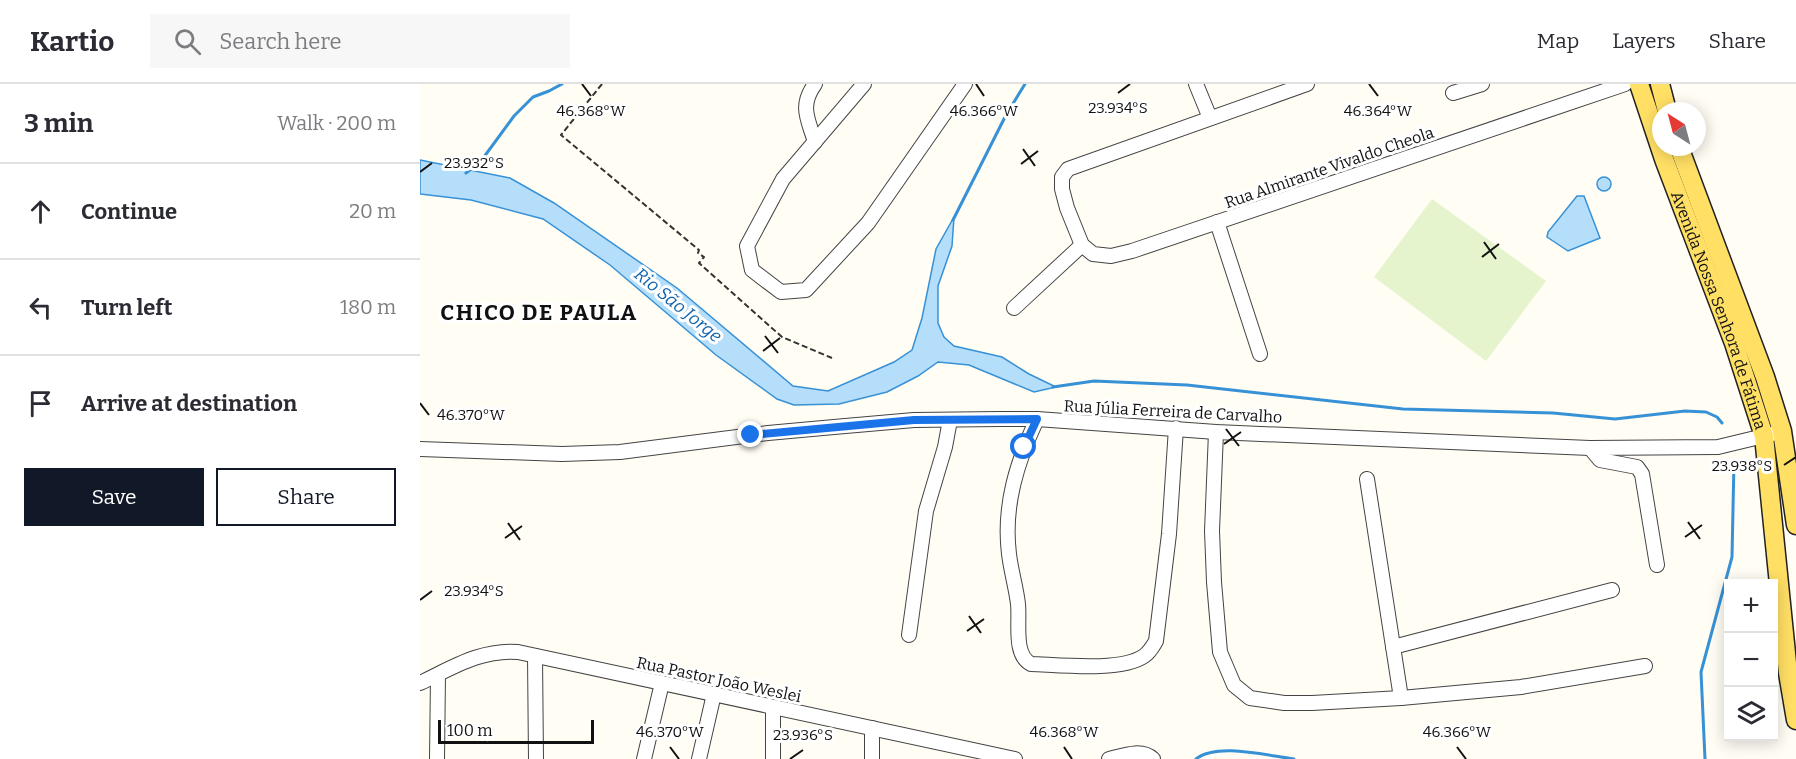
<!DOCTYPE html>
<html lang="en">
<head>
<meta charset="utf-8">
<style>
  :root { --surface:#fff; --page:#f7f7f7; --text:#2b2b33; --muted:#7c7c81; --line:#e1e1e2; --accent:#111827 }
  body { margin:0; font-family:Bitter,serif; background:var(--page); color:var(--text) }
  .controls { position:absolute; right:18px; bottom:18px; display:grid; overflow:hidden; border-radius:0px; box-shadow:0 3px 15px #0003 }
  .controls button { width:54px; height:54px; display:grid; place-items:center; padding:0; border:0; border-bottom:2px solid var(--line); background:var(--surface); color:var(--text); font:30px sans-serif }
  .compass { position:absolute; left:1232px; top:18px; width:54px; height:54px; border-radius:50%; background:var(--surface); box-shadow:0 3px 15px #0003; rotate:324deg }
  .scale { position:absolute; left:18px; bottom:15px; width:156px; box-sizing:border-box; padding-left:6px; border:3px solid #111; border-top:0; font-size:16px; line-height:21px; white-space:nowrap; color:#111; -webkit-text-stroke:4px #fff; paint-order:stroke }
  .stop { position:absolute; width:18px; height:18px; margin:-14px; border:4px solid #1a73e8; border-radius:50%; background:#fff }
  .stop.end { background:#1a73e8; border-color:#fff; box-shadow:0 2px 6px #0008 }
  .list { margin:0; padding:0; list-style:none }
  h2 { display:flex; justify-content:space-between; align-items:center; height:78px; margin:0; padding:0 24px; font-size:26px }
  h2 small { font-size:20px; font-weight:400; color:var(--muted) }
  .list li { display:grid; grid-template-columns:39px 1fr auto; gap:18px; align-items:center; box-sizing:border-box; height:96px; padding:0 24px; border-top:2px solid var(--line) }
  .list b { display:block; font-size:22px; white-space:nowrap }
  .list em { font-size:20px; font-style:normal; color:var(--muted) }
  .actions { display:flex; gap:12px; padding:18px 24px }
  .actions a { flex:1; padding:14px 0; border:2px solid var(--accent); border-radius:0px; text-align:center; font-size:21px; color:var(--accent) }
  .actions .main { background:var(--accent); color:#fff }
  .icon { flex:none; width:33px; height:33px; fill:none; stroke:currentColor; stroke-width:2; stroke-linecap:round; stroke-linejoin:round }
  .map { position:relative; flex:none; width:1376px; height:675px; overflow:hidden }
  header { display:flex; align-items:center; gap:36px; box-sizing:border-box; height:84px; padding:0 30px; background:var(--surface); border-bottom:2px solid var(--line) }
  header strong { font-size:28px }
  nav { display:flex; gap:33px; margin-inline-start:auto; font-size:21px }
  .search { width:420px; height:54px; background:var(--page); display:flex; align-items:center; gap:15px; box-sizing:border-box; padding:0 21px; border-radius:0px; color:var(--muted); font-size:22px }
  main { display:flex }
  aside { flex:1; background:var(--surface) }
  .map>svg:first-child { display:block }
</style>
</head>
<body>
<header>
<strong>Kartio</strong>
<div class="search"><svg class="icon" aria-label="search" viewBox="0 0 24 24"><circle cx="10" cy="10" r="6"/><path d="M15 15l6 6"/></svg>Search here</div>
<nav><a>Map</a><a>Layers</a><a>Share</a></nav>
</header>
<main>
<aside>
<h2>3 min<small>Walk · 200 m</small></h2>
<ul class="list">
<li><svg class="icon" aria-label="ahead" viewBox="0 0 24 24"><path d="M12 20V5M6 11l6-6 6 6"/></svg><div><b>Continue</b></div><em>20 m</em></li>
<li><svg class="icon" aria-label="left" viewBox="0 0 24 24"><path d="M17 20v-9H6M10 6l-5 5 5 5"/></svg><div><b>Turn left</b></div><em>180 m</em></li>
<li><svg class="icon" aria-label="arrive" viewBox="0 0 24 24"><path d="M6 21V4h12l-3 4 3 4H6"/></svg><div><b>Arrive at destination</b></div></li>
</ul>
<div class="actions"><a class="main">Save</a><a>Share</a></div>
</aside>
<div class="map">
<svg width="1376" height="675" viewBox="0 0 1376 675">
  <rect width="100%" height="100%" fill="#fffdf4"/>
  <path fill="#e5f4cd" d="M1012,115L1126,197L1066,277L954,193Z"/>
  <g fill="#b5defa" stroke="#3791d6" stroke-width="1.5">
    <path d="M0,76L90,94L134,119L257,204L373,302L408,307L474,278L492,266L502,234L516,165L534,133L532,162L518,202V239L524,253L534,262L582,273L609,290L636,303L614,308L549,281L518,278L498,292L467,308L419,320L374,321L357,315L296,271L190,181L123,135L51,116L0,110Z"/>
    <circle cx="1184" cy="100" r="7"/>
    <path d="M1157,112H1164L1180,154L1148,167L1127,153L1128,148Z"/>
  </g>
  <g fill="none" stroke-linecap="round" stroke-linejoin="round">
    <g stroke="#3791d6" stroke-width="3">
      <path d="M46,89L61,77L94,32L113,13L129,7L142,0"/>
      <path d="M533,136L586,31L605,0"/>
      <path d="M633,303L674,297L767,301L983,325L1133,329L1195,335L1265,327L1286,328L1297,333L1302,339"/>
      <path d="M776,675C797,658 848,672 874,675"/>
      <path d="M1285,675L1281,588L1312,473L1314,377"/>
    </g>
    <g stroke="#444" stroke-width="16">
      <g id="minor">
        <path d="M444,0L363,95L327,162L332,186L361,208L386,206L448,139L545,0"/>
        <path d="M776,0L790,34"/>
        <path d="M887,0L648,85L642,93V105L647,124L662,161L673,170L691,172L712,167L1205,0"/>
        <path d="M1033,9L1062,0"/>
        <path d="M395,58C388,35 379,22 395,0"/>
        <path d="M797,138L840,270"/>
        <path d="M594,224L662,161"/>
        <path d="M617,335C597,378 583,422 589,470C591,487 596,503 598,520C600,538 593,571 611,580C640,581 701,588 724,572C730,568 733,562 736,557L749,450L756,344"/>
        <path d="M796,348L792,447L794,498L800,568L814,601L830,614L864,619H892L981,614L1101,603L1225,582"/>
        <path d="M1170,364L1180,376L1217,383L1222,390L1237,481"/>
        <path d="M0,365L142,370L200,368L348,349L414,343L494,336L579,335H617L796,348L1170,364L1298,363L1352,350"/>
        <path d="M947,395L981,614"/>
        <path d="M489,551L506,427L525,363L530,336"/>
        <path d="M973,563L1192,506"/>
        <path d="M115,572L116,675"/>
        <path d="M0,599C32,584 61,565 98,568L595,675"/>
        <path d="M17,675L18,591"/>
        <path d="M224,675L242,599"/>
        <path d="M279,675L294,610"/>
        <path d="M353,675V624"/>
        <path d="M452,675V644"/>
        <path d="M689,675C702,672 721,664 733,675"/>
      </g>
    </g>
    <g stroke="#222" stroke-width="21">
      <g id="major">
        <path id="s1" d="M1219,0L1244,75L1314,259L1344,352L1368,589L1376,636"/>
        <path d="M1240,0L1247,27"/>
        <path d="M1259,63L1345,293L1362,347L1376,441"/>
      </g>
    </g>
    <path stroke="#333" stroke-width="2" stroke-dasharray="6 3" stroke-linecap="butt" d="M182,0L141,51L279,166L278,169L284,173L279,179L362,253L412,274"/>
    <use href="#minor" stroke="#fff" stroke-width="14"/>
    <use href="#major" stroke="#ffdf64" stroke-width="18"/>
  </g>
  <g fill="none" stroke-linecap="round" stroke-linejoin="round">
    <path stroke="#1a73e8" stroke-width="8" d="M331,351L494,336L617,335L604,363"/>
  </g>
  <path fill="none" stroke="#111" stroke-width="2" d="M162,0L171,12M556,0L564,12M949,0L958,12M698,9L710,0M603,65L615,82M601,80L618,67M0,88L12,79M1064,158L1076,175M1062,173L1079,160M345,252L358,269M343,267L360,254M0,319L9,331M806,345L819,362M804,360L821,348M1364,381L1376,373M1268,438L1280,455M88,439L100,456M1265,453L1282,441M85,454L102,442M0,516L12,507M549,532L561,549M547,547L564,535M250,663L259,675M644,663L652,675M1037,663L1046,675M370,675L383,666"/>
  <g text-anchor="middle" stroke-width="6" stroke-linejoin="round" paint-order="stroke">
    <g font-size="16" fill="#111" stroke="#fff">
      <text transform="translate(909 83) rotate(-19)" y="6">Rua Almirante Vivaldo Cheola</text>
      <text dy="6" stroke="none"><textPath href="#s1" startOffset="240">Avenida Nossa Senhora de Fátima</textPath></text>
      <text transform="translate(753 327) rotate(3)" y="6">Rua Júlia Ferreira de Carvalho</text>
      <text transform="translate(299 595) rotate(12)" y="6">Rua Pastor João Weslei</text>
    </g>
    <g font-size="18" font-style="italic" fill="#1063ad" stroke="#fff">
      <text transform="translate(258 221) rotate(39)" y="6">Rio São Jorge</text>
    </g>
    <g font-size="22" font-weight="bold" letter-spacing="1.5" fill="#111" stroke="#fff">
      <text x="119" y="236">CHICO DE PAULA</text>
    </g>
  </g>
  <g font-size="15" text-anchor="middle" fill="#111" stroke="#fff" stroke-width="6" stroke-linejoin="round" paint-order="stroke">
    <text x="698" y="29">23.934°S</text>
    <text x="171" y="32">46.368°W</text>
    <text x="564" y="32">46.366°W</text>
    <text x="958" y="32">46.364°W</text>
    <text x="54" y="84">23.932°S</text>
    <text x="51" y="336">46.370°W</text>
    <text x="1322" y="387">23.938°S</text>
    <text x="54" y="512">23.934°S</text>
    <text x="250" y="653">46.370°W</text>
    <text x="644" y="653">46.368°W</text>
    <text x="1037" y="653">46.366°W</text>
    <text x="383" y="656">23.936°S</text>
  </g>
</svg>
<div class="controls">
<button>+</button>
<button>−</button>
<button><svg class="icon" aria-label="layers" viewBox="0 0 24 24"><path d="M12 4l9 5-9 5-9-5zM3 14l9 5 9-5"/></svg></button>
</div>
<svg class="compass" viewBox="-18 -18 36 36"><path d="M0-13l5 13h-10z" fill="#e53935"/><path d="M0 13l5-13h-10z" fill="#7c7c81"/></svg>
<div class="scale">100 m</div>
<div class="stop" style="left:604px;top:363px"></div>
<div class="stop end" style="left:331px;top:351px"></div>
</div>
</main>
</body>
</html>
